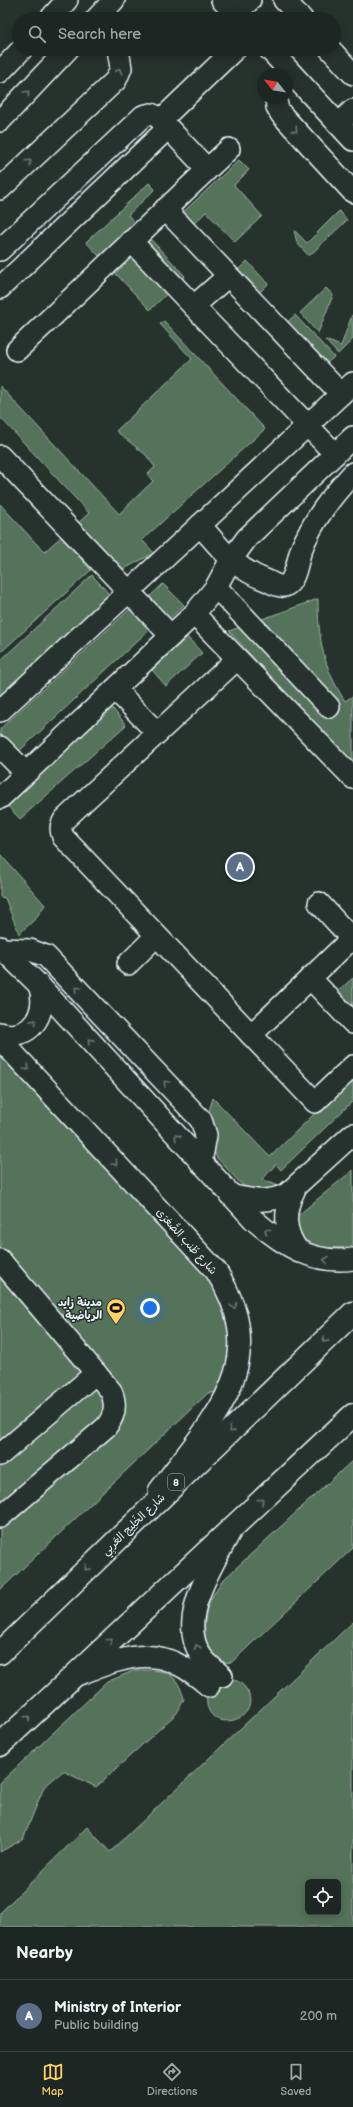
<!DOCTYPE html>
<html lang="en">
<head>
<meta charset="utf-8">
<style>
  :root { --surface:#1c2622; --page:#252e2a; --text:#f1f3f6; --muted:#a0a5a5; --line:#3a4340; --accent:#ffd166 }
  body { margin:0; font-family:"Balsamiq Sans","Playpen Sans Arabic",sans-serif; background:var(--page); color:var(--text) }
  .controls { position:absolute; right:12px; bottom:12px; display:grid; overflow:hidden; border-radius:6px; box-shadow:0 2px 10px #0003 }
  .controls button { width:36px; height:36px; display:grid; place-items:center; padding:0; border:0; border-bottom:1px solid var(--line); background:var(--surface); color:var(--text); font:20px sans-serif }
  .compass { position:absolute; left:257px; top:68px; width:36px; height:36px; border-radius:50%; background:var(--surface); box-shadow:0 2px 10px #0003; rotate:300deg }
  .you { position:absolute; left:150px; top:1308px; width:14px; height:14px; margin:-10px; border:3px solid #fff; border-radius:50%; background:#1a73e8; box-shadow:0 0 0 6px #1a73e833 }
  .badge { display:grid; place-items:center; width:26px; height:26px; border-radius:50%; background:var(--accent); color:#fff; font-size:13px; font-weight:700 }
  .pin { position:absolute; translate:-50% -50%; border:2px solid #fff; box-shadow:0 1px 4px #0006 }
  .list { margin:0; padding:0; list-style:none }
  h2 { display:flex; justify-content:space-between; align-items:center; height:52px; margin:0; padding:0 16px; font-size:17px }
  h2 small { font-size:13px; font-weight:400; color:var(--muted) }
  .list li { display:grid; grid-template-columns:26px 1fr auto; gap:12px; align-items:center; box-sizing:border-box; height:72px; padding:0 16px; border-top:1px solid var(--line) }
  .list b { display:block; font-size:15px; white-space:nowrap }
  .list p { margin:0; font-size:13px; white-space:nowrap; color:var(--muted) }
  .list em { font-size:13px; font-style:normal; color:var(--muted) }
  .icon { flex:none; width:22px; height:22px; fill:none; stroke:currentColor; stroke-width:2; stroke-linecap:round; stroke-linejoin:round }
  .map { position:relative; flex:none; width:353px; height:1927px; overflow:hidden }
  .search { position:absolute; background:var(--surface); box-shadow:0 2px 10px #0003; left:12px; right:12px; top:12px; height:44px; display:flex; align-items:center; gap:10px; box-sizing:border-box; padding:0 14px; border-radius:22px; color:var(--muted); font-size:15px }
  .sheet { height:124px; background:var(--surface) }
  nav { display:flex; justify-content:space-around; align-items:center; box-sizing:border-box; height:56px; border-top:1px solid var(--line); background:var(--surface); font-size:11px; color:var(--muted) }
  nav a { display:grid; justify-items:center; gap:2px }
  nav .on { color:var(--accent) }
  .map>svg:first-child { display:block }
</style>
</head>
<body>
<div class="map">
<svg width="353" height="1927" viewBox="0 0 353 1927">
  <rect width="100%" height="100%" fill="#26332d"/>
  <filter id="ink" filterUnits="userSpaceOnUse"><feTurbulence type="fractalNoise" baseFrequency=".025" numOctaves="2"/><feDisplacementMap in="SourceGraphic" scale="8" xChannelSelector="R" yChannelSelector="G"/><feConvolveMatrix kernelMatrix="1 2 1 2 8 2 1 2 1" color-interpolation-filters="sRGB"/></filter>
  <g filter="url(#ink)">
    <g fill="#54725a" stroke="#9eb2a9" fill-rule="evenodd">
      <path d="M239,160L249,170L234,185L262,216L235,242L206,212L189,228L178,217Z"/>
      <path d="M149,183L155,189L128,215L185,276L150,310L86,242Z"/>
      <path d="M339,211L347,220L309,256L297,243L294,230L307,243Z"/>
      <path d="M247,261L268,284L256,296L235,273Z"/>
      <path d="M326,288L333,295L318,333L300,313Z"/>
      <path d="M295,315L334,357L322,367L283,326Z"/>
      <path d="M352,315L353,339L338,354L325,340L341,346Z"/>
      <path d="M164,321L265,429L142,540L154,553L124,569L108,567L73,528L89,513L0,417V386L119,514L153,481L147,475L155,467L146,455L116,431L192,359L160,324Z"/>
      <path d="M0,504L44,552L61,537L91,570L0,653Z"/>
      <path d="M92,575L109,594L0,697V661Z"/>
      <path d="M163,584L184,605L166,622L146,600Z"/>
      <path d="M318,599C318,639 323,667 345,701L353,696V767L229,631Z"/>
      <path d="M132,607L151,628L15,755L0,739V729Z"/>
      <path d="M187,637L202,653L166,686L152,670Z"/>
      <path d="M109,704L126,725L20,819L3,801Z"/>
      <path d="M0,854L45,905L35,919L19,934L5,898L0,897Z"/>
      <path d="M353,978V1007L338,991Z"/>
      <path d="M0,1056L214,1285L234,1331L222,1392L208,1393L0,1590Z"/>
      <path d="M353,1076V1101L281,1170L276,1164L262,1180L280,1186L271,1190H250L240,1183L217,1158L214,1151V1126L208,1114L213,1098L270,1157Z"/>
      <path d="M353,1170V1246C330,1250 309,1249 294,1229L296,1217Z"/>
      <path d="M353,1460V1548L232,1662C229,1662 225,1663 222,1663C201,1660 203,1620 208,1605C211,1597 217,1589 222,1581Z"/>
      <path d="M353,1622V1927H0V1913L87,1827L110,1852ZM308,1882H338V1912H308Z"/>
      <path d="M135,1670C163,1670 176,1669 184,1699L177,1713L96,1787L63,1771L44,1787L23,1839L0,1852V1783L107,1682Z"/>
      <path d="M229,1678C237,1680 244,1684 248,1692C261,1725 201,1735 207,1694Z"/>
    </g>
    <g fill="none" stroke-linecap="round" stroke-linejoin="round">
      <g stroke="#e8f1f8" stroke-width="24">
        <g id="minor">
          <path d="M222,0L240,19"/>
          <path d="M284,0L302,19"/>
          <path d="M235,14L250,0"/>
          <path d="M50,19L67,0"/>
          <path d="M96,19L114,0"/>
          <path d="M269,49L353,140"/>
          <path d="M330,49L353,74"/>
          <path d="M0,72L22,49"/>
          <path d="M276,98L277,107L281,114L353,192"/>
          <path d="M161,120L235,49"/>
          <path d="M0,121L68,49"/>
          <path d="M338,124L353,110"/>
          <path d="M0,189L116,80L121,68L118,49"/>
          <path d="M165,209L341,394"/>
          <path d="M131,241L335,454"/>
          <path d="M0,250L143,116L151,114L158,117L207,169"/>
          <path d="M0,288L168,128"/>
          <path d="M194,306L228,276"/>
          <path d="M17,350L229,149"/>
          <path d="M0,456L171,636"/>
          <path d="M200,525C222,550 235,569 268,581C273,584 279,587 285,586C296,581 297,561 301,550C313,520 331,497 353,473"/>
          <path d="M216,587L329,707"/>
          <path d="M194,614L353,778"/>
          <path d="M237,659L65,819C60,825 60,830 63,837L315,1102L353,1066"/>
          <path d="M115,689L157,733"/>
          <path d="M0,711L353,383"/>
          <path d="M0,747L26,773"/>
          <path d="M0,798L194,614L216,587L230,561L247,538L353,437"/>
          <path d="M319,903L350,937"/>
          <path d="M0,947L39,985L254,1220C283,1245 313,1265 353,1259"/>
          <path d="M2,949L30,950L46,956L201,1120L206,1135L201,1163"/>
          <path d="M128,964L156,936"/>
          <path d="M310,978L353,1023"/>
          <path d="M0,1033C31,1042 49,1012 39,985"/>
          <path d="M251,1035L346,944"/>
          <path d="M0,1039L216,1271C275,1363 212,1419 159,1491"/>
          <path d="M295,1189C283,1211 283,1231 299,1252"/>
          <path d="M230,1195C251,1200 267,1204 287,1194L353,1134"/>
          <path d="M0,1260L111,1391C117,1405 115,1416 106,1427L0,1517"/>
          <path d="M0,1455L96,1373"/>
          <path d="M74,1676C131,1655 159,1642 209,1686"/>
          <path d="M222,1676C215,1670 207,1664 202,1657C175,1620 213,1565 230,1532"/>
        </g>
      </g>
      <g stroke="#e8f1f8" stroke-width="25">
        <g id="highway">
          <path d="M0,1653L353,1313"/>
          <path d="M0,1745L353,1415"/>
        </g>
      </g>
      <use href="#minor" stroke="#26332d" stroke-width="21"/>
      <use href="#highway" stroke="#26332d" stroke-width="22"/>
    </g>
    <defs><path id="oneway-chevron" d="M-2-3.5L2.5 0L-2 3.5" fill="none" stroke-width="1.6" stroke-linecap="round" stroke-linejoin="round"/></defs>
    <g stroke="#6a7674">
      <use href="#oneway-chevron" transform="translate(119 71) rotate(-73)"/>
      <use href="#oneway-chevron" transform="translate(27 93) rotate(-47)"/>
      <use href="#oneway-chevron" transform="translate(295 130) rotate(47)"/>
      <use href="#oneway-chevron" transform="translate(29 162) rotate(-43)"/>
      <use href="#oneway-chevron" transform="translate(77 989) rotate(-134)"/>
      <use href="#oneway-chevron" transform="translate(34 1022) rotate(-50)"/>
      <use href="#oneway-chevron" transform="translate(90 1041) rotate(-132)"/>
      <use href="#oneway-chevron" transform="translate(27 1068) rotate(47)"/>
      <use href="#oneway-chevron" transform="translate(166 1083) rotate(-134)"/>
      <use href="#oneway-chevron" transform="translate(177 1137) rotate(-132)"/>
      <use href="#oneway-chevron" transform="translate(115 1163) rotate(47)"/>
      <use href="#oneway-chevron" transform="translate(267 1231) rotate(-142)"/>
      <use href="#oneway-chevron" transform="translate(326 1260) rotate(-172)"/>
      <use href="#oneway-chevron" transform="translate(234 1306) rotate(70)"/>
      <use href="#oneway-chevron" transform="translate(325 1340) rotate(136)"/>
      <use href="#oneway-chevron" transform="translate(231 1430) rotate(136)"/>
      <use href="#oneway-chevron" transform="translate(261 1501) rotate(-43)"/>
      <use href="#oneway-chevron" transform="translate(87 1568) rotate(136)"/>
      <use href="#oneway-chevron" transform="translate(110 1641) rotate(-43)"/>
      <use href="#oneway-chevron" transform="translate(197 1647) rotate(-109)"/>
      <use href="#oneway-chevron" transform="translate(28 1718) rotate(-44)"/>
    </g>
  </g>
  <defs>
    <g id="stadium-pin" transform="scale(1)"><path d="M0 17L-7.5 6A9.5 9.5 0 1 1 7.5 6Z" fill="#ffd166" stroke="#26332d"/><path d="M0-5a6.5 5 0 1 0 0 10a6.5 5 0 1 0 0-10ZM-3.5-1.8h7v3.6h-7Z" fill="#111"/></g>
  </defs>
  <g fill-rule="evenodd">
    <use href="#stadium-pin" x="116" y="1308"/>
  </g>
  <g text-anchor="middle" stroke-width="3" stroke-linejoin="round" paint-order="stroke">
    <rect fill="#26332d" stroke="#aeb8bb" stroke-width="1" x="168" y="1474" width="16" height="16" rx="3"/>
    <g font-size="10" font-weight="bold" fill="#e8f1f8">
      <text x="176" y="1486">8</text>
    </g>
    <g font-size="11" fill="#e8f1f8" stroke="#26332d">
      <text transform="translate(187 1241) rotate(48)" y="4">شارع طُنب الصُّغرَى</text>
      <text transform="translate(133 1524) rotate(-44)" y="4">شارع الخَلِيج العَربِي</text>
    </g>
    <g font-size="11" font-weight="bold" fill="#e8f1f8" stroke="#26332d" text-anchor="end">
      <text x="102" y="1306">مدينة زايد<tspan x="102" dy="13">الرياضية</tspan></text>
    </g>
  </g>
</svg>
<div class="controls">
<button><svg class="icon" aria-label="locate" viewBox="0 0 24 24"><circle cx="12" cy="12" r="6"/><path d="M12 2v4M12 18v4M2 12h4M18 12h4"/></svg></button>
</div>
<svg class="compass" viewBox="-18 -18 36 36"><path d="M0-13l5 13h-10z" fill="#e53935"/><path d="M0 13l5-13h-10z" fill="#a0a5a5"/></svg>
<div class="you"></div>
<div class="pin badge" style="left:240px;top:867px;background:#5c6f8a">A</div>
<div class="search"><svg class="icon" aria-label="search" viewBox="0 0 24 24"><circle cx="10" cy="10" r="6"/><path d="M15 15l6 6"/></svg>Search here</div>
</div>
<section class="sheet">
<h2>Nearby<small></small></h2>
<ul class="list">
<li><span class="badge" style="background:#5c6f8a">A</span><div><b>Ministry of Interior</b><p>Public building</p></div><em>200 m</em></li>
</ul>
</section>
<nav>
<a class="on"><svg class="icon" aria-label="map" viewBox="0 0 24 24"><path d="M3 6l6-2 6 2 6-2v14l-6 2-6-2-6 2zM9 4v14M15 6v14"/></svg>Map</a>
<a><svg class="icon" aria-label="directions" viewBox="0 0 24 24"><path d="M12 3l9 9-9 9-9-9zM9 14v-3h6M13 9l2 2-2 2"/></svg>Directions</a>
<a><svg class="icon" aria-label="saved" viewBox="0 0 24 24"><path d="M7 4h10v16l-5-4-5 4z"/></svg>Saved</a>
</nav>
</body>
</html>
